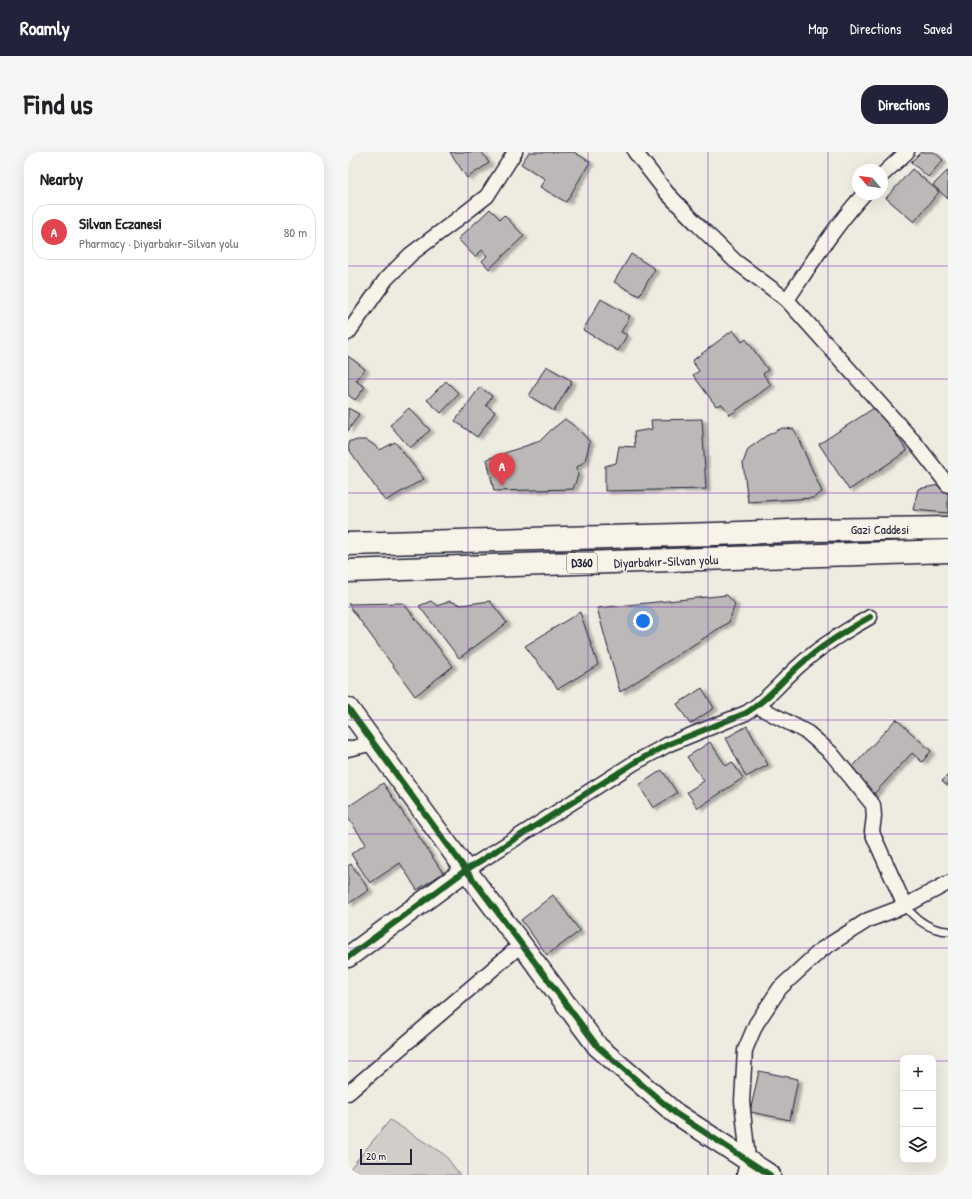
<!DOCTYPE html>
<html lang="en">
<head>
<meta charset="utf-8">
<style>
  :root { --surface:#fff; --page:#f6f6f6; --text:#202124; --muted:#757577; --line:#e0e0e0; --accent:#22223b }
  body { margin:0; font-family:"Patrick Hand",sans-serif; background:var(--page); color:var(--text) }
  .controls { position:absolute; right:12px; bottom:12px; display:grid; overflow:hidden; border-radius:8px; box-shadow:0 4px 16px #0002 }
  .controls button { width:36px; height:36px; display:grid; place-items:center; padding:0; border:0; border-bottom:1px solid var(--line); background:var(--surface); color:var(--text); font:20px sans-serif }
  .compass { position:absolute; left:504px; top:12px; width:36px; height:36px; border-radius:50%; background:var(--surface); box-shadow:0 4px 16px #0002; rotate:299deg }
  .scale { position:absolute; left:12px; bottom:10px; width:52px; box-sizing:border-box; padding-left:4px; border:2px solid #22223b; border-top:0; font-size:11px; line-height:14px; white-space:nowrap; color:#22223b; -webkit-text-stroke:3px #f7f3e8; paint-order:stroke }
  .you { position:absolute; left:295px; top:469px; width:14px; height:14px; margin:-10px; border:3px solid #fff; border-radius:50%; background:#1a73e8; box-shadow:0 0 0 6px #1a73e833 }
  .badge { display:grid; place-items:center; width:26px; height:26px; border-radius:50%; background:var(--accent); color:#fff; font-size:13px; font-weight:700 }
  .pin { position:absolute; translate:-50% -33px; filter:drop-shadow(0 1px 2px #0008) }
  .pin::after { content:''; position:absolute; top:21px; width:14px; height:12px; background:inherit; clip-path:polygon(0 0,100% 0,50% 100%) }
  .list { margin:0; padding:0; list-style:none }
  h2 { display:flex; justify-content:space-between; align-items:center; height:52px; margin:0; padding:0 16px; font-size:17px }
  h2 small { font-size:13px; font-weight:400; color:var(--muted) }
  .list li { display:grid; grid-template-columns:26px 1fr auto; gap:12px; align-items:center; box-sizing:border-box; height:56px; margin:0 8px 8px; padding:0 8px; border:1px solid var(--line); border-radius:16px }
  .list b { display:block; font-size:15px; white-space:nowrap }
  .list p { margin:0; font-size:13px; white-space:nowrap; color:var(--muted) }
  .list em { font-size:13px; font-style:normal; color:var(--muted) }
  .icon { flex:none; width:22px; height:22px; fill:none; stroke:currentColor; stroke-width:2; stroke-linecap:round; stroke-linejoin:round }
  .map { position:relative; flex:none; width:600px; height:1023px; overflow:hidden; border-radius:16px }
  header { display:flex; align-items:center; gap:24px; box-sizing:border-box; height:56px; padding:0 20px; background:var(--accent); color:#fff }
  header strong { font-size:19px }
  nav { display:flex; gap:22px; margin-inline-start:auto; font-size:14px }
  .intro { display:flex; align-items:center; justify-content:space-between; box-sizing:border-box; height:96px; padding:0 24px }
  h1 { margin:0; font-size:28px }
  .button { padding:10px 18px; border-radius:16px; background:var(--accent); color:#fff; font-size:14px; font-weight:700 }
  main { display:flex; gap:24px; padding:0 24px }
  aside { flex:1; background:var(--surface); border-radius:16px; box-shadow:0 4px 16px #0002 }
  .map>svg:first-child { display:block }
</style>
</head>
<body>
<header>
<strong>Roamly</strong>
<nav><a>Map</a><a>Directions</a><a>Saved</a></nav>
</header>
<div class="intro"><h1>Find us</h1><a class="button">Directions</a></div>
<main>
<aside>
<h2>Nearby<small></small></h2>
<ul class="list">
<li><span class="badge" style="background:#e0444e">A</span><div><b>Silvan Eczanesi</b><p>Pharmacy · Diyarbakır-Silvan yolu</p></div><em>80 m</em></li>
</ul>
</aside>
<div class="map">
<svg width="600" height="1023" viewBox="0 0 600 1023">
  <defs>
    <filter id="shadow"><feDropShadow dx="4.5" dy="2.5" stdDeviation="1" flood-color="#0004"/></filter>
  </defs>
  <rect width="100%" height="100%" fill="#eeebe1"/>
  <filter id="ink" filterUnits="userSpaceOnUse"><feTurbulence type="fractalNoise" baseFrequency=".025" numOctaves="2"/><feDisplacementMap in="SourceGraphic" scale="8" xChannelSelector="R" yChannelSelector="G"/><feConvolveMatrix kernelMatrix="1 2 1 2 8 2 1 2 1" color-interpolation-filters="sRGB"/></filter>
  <g filter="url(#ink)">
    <path fill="#d1cdc9" stroke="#7a7882" d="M42,968L97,1003L112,1023H0V1019Z"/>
    <g fill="#bbb8b7" stroke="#22223b" filter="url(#shadow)">
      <path d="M102,0H134L141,11L119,26Z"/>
      <path d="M181,0H226L242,10L218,50L192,35L197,27L173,12Z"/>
      <path d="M573,0H586L595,8L580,25L563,10Z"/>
      <path d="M564,17L591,40L566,70L538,46Z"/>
      <path d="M600,18V47L585,33Z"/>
      <path d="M142,57L152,67L156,63L176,84L141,117L134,109L139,104L134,98L127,105L110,87Z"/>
      <path d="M283,102L307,117L291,144L266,130Z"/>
      <path d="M253,147L282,164L273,180L279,183L270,199L235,178Z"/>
      <path d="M385,178L394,190L398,187L420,218L415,222L423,233L382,263L374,252L368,254L345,223L351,219L344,209Z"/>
      <path d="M0,204L17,217L8,229L17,235L7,248L0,243Z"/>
      <path d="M198,214L224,229L206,259L181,244Z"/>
      <path d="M98,229L111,242L93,261L79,248Z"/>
      <path d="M132,235L144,244L138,253L147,260L129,285L107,269Z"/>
      <path d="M529,254L559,299L501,338L471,292Z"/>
      <path d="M0,256L11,262L0,279Z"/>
      <path d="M61,256L82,278L62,296L42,273Z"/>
      <path d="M217,267L230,277L242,290L237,309L229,315L230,323L225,337L146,339L139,307L192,289L203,278Z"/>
      <path d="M354,267L358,337L257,339V314L268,311L271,294L287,295L286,280L304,277L303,268Z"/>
      <path d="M434,276L446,277L474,340L465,346L400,350L395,311L400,297L418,284Z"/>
      <path d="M11,288H19L32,298L47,290L76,327L37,349L0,296L2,289Z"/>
      <path d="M591,333L600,340V361L565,358L570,337Z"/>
      <path d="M379,443L387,452L381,470L272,540L249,456Z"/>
      <path d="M83,449L89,454L102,449L113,453L142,449L159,471L111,506L71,454Z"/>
      <path d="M55,451L105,514L67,544L0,452Z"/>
      <path d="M232,460L250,513L210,537L177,494Z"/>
      <path d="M354,536L366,556L342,572L329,552Z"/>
      <path d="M548,567L583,599L574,610L564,601L525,643L500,620Z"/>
      <path d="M399,574L420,613L398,625L378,586Z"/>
      <path d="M362,590L378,614L384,610L395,626L350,656L339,640L356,629L339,605Z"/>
      <path d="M314,618L329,641L305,656L291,633Z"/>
      <path d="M600,623V634L594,629Z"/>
      <path d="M35,631L95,721L69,738L52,711L22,731L3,702L18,692L0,666V655Z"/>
      <path d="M3,712L21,738L0,752V714Z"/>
      <path d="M205,743L232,779L199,803L173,768Z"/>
      <path d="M411,919L450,927L442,968L402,960Z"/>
    </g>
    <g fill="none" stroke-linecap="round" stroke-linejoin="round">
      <g stroke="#22223b" stroke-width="10">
        <path id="lane" d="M557,754C568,768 582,778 600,779"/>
      </g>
      <g stroke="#22223b" stroke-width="17">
        <g id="street">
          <path d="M287,0L319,41L350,73L387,109L439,148L568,292L600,333"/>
          <path d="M534,23L559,0"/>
          <path d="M439,148C463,112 486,75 516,42"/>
          <path d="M0,181L38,127L63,102L107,69L139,44L167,0"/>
          <path d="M409,554L460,581L483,601L525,653L526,664L524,680L526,685L557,754"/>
          <path d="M0,597L26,591"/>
          <path d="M118,718L286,611L321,592L398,561C420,548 434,528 453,512C474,493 497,479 522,465"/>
          <path d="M0,941L174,792"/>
          <path d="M396,1023L400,1008L394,949L397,898L408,872L432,836L473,798L520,768L557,754L600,731"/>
        </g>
      </g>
      <g stroke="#22223b" stroke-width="23">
        <g id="secondary">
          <path d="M0,556L118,718L250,895L327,961L422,1023"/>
          <path d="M0,805L118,718"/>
        </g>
      </g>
      <g stroke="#22223b" stroke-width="25">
        <g id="highway">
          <path d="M0,392L367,382L464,378L600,376"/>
          <path d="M0,419C200,412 400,404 600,399"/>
        </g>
      </g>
      <use href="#lane" stroke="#f7f3e8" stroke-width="7"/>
      <use href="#street" stroke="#f7f3e8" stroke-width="14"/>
      <use href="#secondary" stroke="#f7f3e8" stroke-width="20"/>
      <use href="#highway" stroke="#f7f3e8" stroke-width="22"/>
      <g stroke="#f7f3e8" stroke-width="8">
        <g id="cycleway">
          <path d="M0,556L118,718L250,895L327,961L422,1023"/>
          <path d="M0,805L118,718L286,611L321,592L398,561C420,548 434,528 453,512C474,493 497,479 522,465"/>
        </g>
      </g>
      <use href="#cycleway" stroke="#1b5e20" stroke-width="6"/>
    </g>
  </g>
  <path fill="none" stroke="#7b2cbf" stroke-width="1" stroke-opacity="0.55" d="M120,0V1023M240,0V1023M360,0V1023M480,0V1023M0,114H600M0,227H600M0,341H600M0,455H600M0,568H600M0,682H600M0,796H600M0,909H555M585,909H600"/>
  <g text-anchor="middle" stroke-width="3" stroke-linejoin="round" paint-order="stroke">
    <rect fill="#f7f3e8" stroke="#62616f" stroke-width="1" x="219" y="401" width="30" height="20" rx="3"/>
    <g font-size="12" font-weight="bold" fill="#22223b">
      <text x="234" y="415">D360</text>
    </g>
    <g font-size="13" fill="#22223b" stroke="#f7f3e8">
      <text x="532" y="382">Gazi Caddesi</text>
      <text transform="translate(318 409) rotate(-2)" y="5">Diyarbakır-Silvan yolu</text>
    </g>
  </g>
</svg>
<div class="controls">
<button>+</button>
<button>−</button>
<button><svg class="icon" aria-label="layers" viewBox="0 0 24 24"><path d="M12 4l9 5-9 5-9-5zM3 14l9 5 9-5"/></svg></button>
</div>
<svg class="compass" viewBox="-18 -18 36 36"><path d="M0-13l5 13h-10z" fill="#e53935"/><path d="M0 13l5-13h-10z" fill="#757577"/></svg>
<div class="scale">20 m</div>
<div class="you"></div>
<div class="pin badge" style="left:154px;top:334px;background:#e0444e">A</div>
</div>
</main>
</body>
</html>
